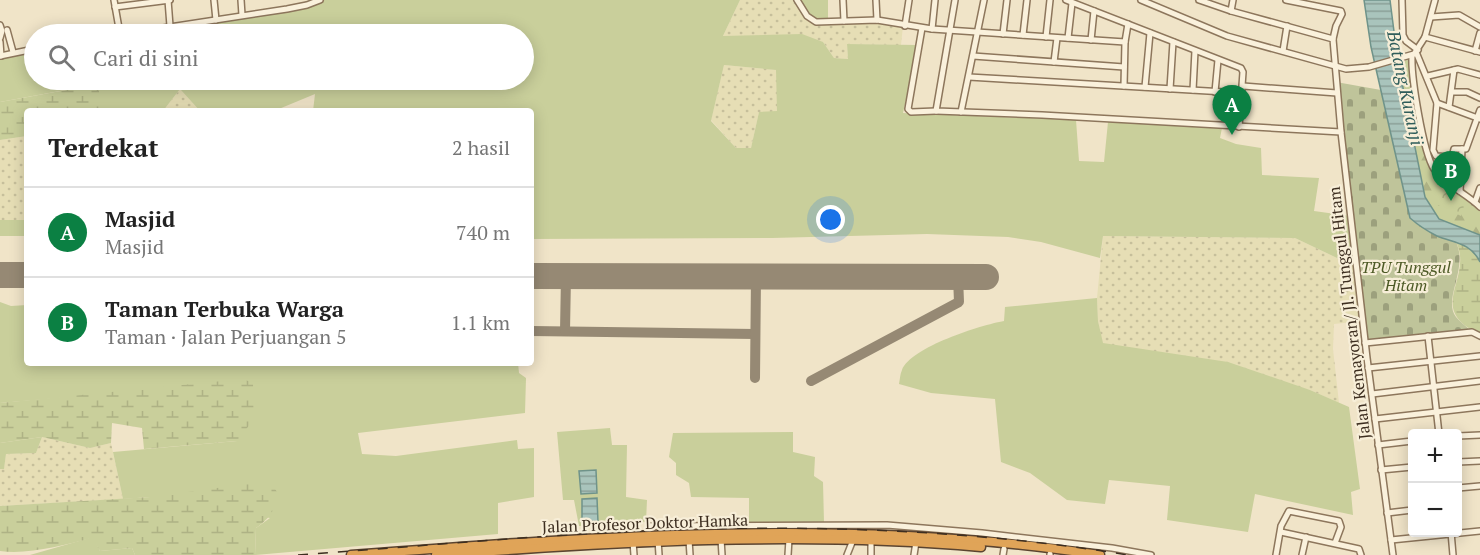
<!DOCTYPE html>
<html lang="id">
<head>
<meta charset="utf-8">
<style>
  :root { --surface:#fff; --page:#f6f6f6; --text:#222; --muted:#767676; --line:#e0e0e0; --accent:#0b8043 }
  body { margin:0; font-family:"PT Serif",serif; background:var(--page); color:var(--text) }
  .controls { position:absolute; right:18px; bottom:18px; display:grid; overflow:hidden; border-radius:6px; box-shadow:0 3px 15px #0003 }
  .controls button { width:54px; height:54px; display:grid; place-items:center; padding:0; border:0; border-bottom:2px solid var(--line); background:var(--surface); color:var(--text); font:30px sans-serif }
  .you { position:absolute; left:831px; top:220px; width:21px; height:21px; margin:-15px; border:4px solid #fff; border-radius:50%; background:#1a73e8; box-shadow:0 0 0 9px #1a73e833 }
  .badge { display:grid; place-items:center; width:39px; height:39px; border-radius:50%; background:var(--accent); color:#fff; font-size:20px; font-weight:700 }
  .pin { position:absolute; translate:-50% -50px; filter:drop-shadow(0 2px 3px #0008) }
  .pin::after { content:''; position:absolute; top:32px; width:21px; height:18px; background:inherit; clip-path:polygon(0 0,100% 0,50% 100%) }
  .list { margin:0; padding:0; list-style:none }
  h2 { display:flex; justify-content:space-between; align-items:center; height:78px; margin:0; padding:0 24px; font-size:26px }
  h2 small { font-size:20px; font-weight:400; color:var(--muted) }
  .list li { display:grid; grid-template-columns:39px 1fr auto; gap:18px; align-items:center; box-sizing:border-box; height:90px; padding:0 24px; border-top:2px solid var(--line) }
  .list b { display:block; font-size:22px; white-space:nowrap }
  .list p { margin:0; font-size:20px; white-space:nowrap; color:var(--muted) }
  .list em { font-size:20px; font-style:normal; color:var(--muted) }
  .icon { flex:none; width:33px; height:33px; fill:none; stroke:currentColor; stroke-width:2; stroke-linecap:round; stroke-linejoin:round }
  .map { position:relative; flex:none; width:1480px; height:555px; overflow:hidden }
  .search { position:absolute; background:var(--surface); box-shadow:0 3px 15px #0003; left:24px; top:24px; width:510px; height:66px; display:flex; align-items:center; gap:15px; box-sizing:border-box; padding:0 21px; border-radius:33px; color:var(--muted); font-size:22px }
  .panel { position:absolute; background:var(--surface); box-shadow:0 3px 15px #0003; left:24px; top:108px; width:510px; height:258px; border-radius:6px }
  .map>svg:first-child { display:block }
</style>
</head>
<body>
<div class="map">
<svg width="1480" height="555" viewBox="0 0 1480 555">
  <defs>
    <pattern id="farmland-dots" width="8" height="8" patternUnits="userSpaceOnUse" patternTransform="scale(1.5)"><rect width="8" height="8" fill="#e6deb5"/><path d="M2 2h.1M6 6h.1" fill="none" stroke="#c6bf9b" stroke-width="1.8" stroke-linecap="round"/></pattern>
    <pattern id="forest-firs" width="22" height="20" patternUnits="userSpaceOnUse" patternTransform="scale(1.5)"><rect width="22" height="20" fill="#c9cf9b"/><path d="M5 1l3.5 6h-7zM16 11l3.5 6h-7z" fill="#aeb285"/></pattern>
    <pattern id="wetland-marsh" width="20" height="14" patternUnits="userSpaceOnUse" patternTransform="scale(1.5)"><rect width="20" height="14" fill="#c9cf9b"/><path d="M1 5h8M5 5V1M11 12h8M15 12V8" fill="none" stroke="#aeb285"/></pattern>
    <pattern id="cemetery-stones" width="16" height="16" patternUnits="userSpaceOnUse" patternTransform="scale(1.5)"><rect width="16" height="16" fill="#bfc49a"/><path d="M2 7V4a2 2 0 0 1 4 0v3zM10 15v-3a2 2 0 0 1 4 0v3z" fill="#9ca07d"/></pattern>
    <pattern id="park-crowns" width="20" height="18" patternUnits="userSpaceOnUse" patternTransform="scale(1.5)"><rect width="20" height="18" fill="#c9cf9b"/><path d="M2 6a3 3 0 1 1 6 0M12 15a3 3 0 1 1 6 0" fill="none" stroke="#aeb285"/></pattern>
    <pattern id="water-rules" width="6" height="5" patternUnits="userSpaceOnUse" patternTransform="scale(1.5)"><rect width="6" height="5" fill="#a9c4bc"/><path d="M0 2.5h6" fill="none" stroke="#8ba098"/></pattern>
  </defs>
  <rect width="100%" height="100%" fill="#f0e4c8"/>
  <g fill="url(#farmland-dots)">
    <path d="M740,0H795L811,23L864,20L903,26L901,45L847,44L848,59L834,58L823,42L723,36Z"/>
    <path d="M724,65L777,70V112H759L751,148H736L711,120Z"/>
    <path d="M180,89L200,111H163Z"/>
    <path d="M27,136V220H0V140Z"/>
    <path d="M1103,236L1295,238L1356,267L1363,321L1334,324L1333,349L1339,403L1310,390L1102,343L1098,321L1097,298Z"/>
    <path d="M42,437L90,448L111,443L123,499L0,506V469L4,468L6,454L36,453Z"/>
  </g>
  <g fill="#c9cf9b" fill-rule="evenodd">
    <path d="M323,0H740L723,36L802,34L823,42L834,58L848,59L847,44L918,45L903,113L1076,120L1079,161L1104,162L1108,122L1222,128L1220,138L1236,144L1261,148L1262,175L1319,178L1314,211L1350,216L1356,267L1295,238L1103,236L1100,258L1041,242L1008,237L927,234L772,238L531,239V111H313L315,94L274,111H200L180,89L163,111H99L98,84L0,102V57L34,53V80H524V34H175L174,31L313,4ZM724,65L776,70L777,111L759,112L751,148H736L711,121Z"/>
    <path d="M795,0H828V22L811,23Z"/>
    <rect x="0" y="220" width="27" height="16"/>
    <path d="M1097,298L1098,321L1103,343L1228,362L1310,390L1349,407L1360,489L1351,492L1353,515L1255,494L1248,532L1167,520L1170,486L1109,480L1105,504L1067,500L1030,473L1001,462L995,399L931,393L899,384C900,379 900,374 902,370C911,347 981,325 1004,321L1005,307Z"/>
    <path d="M0,302L11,306L27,305V363H518L519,373L526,378L525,413L358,433L362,454L396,456L517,440L518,449L534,448V497L498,503V534L255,555L256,528L270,518L150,497L123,499L113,452L237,441L93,395L0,403Z"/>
    <path d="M610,428L612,445H627L626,497L647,500L646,522L579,526L574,500H563L557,432Z"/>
    <path d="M793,432V452L815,457L814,476L823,482L824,522H749V498L691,497L689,483L676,475V463L669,457L673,433Z"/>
    <path d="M42,437L36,453L6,454L4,469H0V443Z"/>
    <path d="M93,537L100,551L132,548L135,555H30Z"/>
  </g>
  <path fill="url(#forest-firs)" d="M1411,59L1419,109L1433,162L1470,194L1480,200V235L1439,219L1425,197L1398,63Z"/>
  <g fill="url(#wetland-marsh)">
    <path d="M99,84V111H27V136L0,140V102Z"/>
    <path d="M1455,240C1465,245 1475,251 1480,262V334C1423,308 1476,278 1455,240Z"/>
    <path d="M243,379L253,383L254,419L237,441L144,449L142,428L112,423L111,443L90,448L42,437L0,443V403Z"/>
    <path d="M270,481L277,492C275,511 271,517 256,528L255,555H135L132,548L100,551L92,538C64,545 28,555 0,551V506L150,497Z"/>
  </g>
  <path fill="url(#cemetery-stones)" d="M1336,82L1381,90L1410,218C1424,230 1437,236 1455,240C1470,267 1442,299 1456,317C1460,322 1466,326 1470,330L1366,343Z"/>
  <path fill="url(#park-crowns)" d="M1444,188L1466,199L1461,216L1434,203Z"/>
  <g fill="url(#water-rules)" stroke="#6f938a" stroke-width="1.5">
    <path d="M1364,0H1390L1398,63L1425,197L1439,219L1480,235V262C1471,243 1454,243 1437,236C1427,231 1418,225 1410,218L1371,47Z"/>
    <path d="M596,470L597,493L581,494L579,471Z"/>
    <path d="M597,498L598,522H582V499Z"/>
  </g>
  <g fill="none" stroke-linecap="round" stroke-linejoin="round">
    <g stroke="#968974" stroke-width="10">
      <path d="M531,331L755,334"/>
      <path d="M565,331L566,276"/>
      <path d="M755,378L756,277"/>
      <path d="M811,381L959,302L958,277"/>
    </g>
    <g stroke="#968974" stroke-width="26">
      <path d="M0,275H27"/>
      <path d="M531,276L986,277"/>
    </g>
    <g stroke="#8d765c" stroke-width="8">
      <g id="minor">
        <path d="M114,0L120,34"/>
        <path d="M168,0L170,26"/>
        <path d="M214,0L216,20"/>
        <path d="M241,0L242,15"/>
        <path d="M797,0L807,16L816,22L877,20L932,29L1125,42L1128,24"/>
        <path d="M843,0L844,21"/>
        <path d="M876,0L877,20"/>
        <path d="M955,0L936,111L1042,115L1341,132"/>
        <path d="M1066,0L1241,68L1243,72L1239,127"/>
        <path d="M1141,0L1227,36L1346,69L1369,67L1414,54L1425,37L1435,0"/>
        <path d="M1199,0L1231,11L1333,39L1341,132L1367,358L1393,555"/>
        <path d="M1286,0L1341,11L1342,14L1336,26L1333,39"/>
        <path d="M1402,0L1403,35L1406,41L1418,50"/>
        <path d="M115,7L170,0"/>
        <path d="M1231,11L1233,0"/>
        <path d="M1431,17L1459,15L1480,27"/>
        <path d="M0,25L2,31L0,38"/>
        <path d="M905,26L909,0"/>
        <path d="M922,28L908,109L911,112L936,111"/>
        <path d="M932,29L935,0"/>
        <path d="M7,30L13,52"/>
        <path d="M124,34L287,9L307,5L320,0"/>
        <path d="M1003,34L1007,0"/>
        <path d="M1023,35L1027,0"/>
        <path d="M1046,37L1050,0"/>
        <path d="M1425,37L1480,52"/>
        <path d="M1068,38L1072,3"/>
        <path d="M1091,40L1094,11"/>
        <path d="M0,42L1,56"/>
        <path d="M1283,51L1287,26"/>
        <path d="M1475,51L1480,33"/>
        <path d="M1416,52L1437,103L1433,150L1436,156L1452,157L1454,149H1466L1480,110"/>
        <path d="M0,56L34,49"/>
        <path d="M973,56L1124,67"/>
        <path d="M1412,56C1411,77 1423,152 1434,169C1445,185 1466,193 1480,207"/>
        <path d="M1054,62L1057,38"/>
        <path d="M1428,76L1458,69L1480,75"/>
        <path d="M969,77L1242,93"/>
        <path d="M1124,86L1125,42"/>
        <path d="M1243,86L1337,93"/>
        <path d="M1145,87L1150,33"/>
        <path d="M1170,89L1173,42"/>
        <path d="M1193,90L1195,51"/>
        <path d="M1215,92L1218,60"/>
        <path d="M1452,92H1467L1480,98"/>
        <path d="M1437,103L1480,119"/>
        <path d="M1449,107L1454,70"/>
        <path d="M961,112L984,0"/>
        <path d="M1460,191L1462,149"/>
        <path d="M1475,202L1480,188"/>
        <path d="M1428,336L1439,434"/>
        <path d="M1365,343L1472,332L1480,336"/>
        <path d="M1368,368L1480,356"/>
        <path d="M1372,394L1480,381"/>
        <path d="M1375,419L1480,407"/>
        <path d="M1458,436L1480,435"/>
        <path d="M1378,445L1412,441"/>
        <path d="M1458,462L1480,461"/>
        <path d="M1381,470L1412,467"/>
        <path d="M1458,488L1480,486"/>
        <path d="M1387,513L1412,510"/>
        <path d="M649,526L887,525L982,533L1112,548L1151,555"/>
        <path d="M1281,532L1359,549L1361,555"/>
        <path d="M1451,532L1453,555"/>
        <path d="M721,539L722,555"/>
        <path d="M658,540L659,555"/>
        <path d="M689,540L690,555"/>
        <path d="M1391,540L1480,531"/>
        <path d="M633,542L634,555"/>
        <path d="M788,555L789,539"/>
        <path d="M847,555L853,540"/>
        <path d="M871,555V540"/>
        <path d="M914,555L916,542"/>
        <path d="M1003,555L1004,549"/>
        <path d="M1050,555V554"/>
        <path d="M1276,555L1281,526L1289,511L1339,521L1341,527L1335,543"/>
        <path d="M1302,555L1306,537"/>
      </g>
    </g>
    <g stroke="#5b4430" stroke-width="11">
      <g id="highway">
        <path d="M351,555C600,536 852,517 1100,555"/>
        <path d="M436,555C617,542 799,531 981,547"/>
      </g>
    </g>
    <use href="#minor" stroke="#faf1dc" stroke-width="5"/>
    <use href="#highway" stroke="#e0a458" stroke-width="8"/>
    <path stroke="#3d2e20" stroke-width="1.5" stroke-dasharray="10 10" stroke-linecap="butt" d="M298,555C412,547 526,536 641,531C803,524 968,529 1128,555"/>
  </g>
  <g text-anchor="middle" stroke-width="4.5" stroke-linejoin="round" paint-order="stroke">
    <g font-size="16" font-style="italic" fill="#4d5a26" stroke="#f7eed8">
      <text x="1406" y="273">TPU Tunggul<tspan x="1406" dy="18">Hitam</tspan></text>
    </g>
    <g font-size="16" fill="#3d2e20" stroke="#f7eed8">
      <text transform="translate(1349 313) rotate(-97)" y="6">Jalan Kemayoran/ Jl. Tunggul Hitam</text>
      <text transform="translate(645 523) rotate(-2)" y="6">Jalan Profesor Doktor Hamka</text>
    </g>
    <g font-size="18" font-style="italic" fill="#2f5d5a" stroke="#f7eed8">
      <text transform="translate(1405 88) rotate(78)" y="6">Batang Kuranji</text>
    </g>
  </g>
</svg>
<div class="controls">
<button>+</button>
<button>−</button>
</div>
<div class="you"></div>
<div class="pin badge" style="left:1232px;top:135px">A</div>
<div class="pin badge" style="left:1451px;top:201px">B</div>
<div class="search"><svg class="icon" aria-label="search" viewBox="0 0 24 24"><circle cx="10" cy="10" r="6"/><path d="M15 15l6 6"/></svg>Cari di sini</div>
<section class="panel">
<h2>Terdekat<small>2 hasil</small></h2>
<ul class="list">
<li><span class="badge">A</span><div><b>Masjid</b><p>Masjid</p></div><em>740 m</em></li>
<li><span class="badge">B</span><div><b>Taman Terbuka Warga</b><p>Taman · Jalan Perjuangan 5</p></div><em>1.1 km</em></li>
</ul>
</section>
</div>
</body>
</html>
